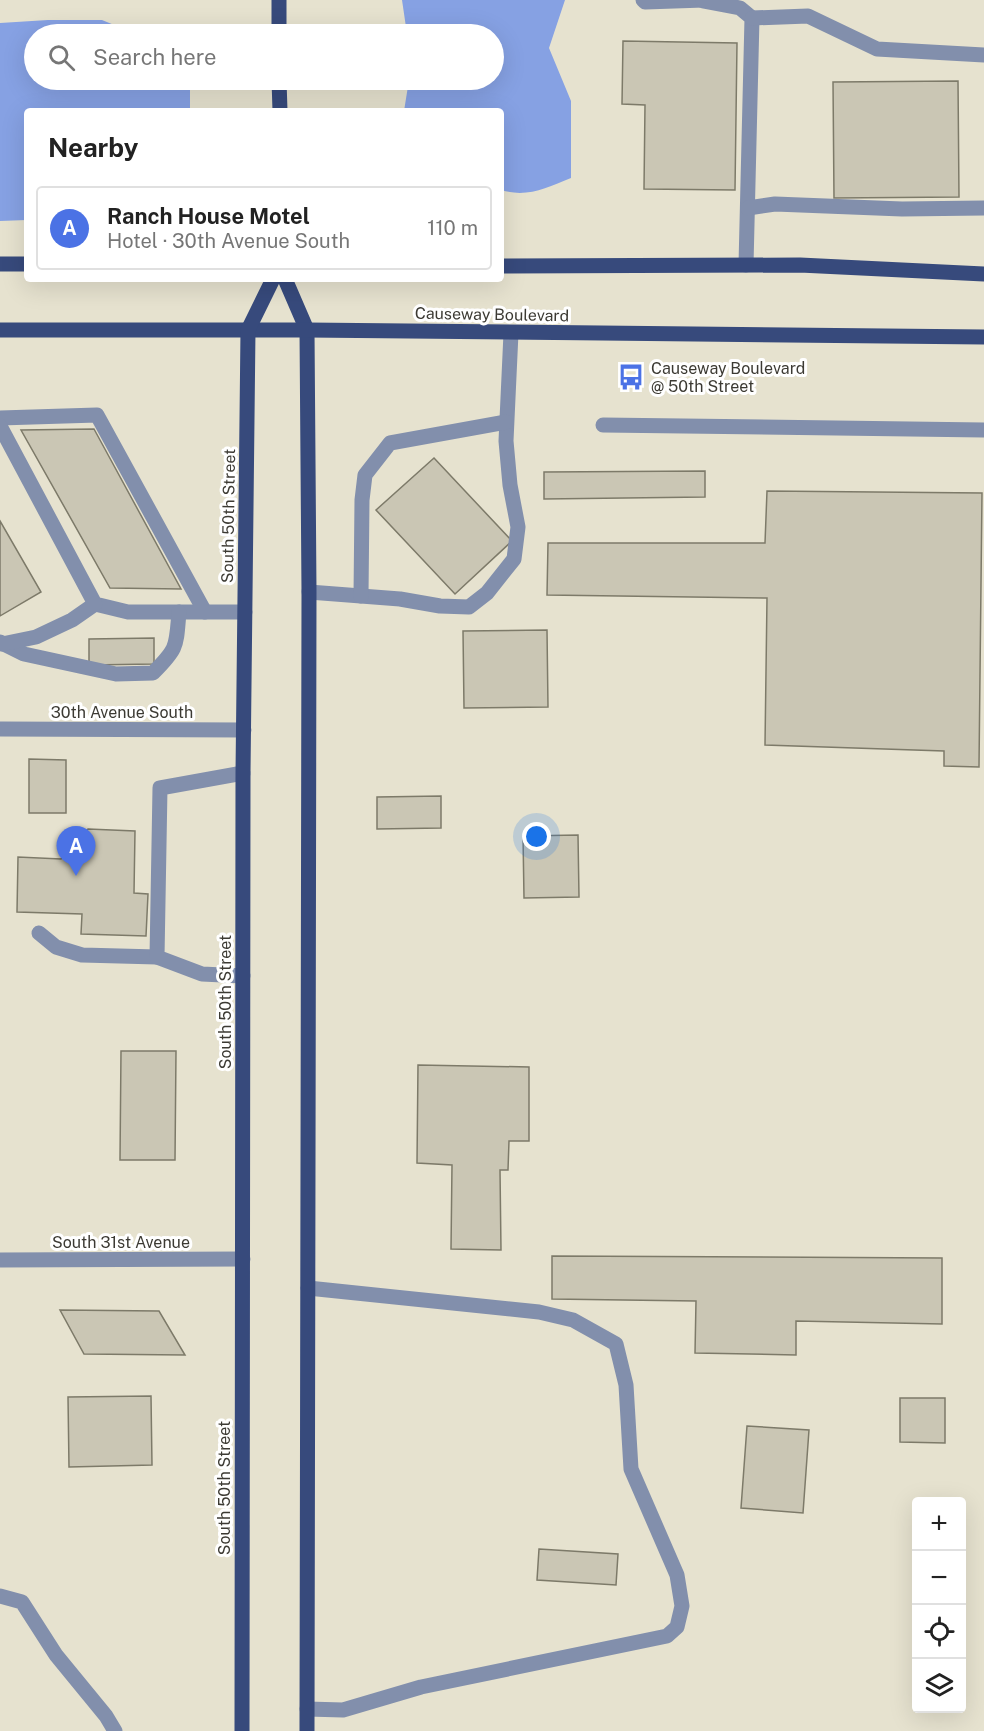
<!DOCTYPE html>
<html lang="en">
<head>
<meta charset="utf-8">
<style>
  :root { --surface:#fff; --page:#f2f2f2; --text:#222; --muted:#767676; --line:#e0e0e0; --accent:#4b72e5 }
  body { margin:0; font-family:"Public Sans",sans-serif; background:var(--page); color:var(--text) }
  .controls { position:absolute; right:18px; bottom:18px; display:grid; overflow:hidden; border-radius:6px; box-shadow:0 6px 24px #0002 }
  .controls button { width:54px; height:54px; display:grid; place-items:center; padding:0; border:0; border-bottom:2px solid var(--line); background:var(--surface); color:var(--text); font:30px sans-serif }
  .you { position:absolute; left:537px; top:837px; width:21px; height:21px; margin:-15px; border:4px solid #fff; border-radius:50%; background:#1a73e8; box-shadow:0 0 0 9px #1a73e833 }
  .badge { display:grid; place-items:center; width:39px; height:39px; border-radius:50%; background:var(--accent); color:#fff; font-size:20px; font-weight:700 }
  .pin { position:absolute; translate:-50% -50px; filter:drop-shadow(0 2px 3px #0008) }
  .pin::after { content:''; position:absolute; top:32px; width:21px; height:18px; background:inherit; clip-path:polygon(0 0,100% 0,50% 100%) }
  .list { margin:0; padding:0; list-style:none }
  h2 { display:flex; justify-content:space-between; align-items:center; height:78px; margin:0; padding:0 24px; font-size:26px }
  h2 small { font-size:20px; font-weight:400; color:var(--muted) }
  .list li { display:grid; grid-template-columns:39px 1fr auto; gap:18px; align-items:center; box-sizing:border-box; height:84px; margin:0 12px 12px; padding:0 12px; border:2px solid var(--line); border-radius:6px }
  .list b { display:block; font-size:22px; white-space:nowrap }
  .list p { margin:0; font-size:20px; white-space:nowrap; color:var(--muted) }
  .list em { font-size:20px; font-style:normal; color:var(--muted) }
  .icon { flex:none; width:33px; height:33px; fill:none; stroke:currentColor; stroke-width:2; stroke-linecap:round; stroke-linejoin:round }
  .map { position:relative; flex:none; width:984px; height:1731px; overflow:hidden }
  .search { position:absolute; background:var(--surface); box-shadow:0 6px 24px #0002; left:24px; top:24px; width:480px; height:66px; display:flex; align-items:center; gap:15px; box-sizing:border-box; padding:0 21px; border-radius:33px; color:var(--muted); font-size:22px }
  .panel { position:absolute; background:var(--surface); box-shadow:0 6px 24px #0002; left:24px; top:108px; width:480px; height:174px; border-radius:6px }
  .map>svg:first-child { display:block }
</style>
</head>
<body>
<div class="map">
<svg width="984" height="1731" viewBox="0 0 984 1731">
  <rect width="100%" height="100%" fill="#e6e2cf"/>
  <g fill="#86a1e3">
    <path d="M402,0H565L549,48L571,101V178C546,188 527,198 501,190V111H404L409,80H494V34H407Z"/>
    <path d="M48,20H102L136,34H34V80H190V111H27V220L0,221V23Z"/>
  </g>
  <g fill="#cac6b4" stroke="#7d7a69" stroke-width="1.5">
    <path d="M623,41L737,43L735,190L644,189L645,105L622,104Z"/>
    <path d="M958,81L959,197L834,198L833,82Z"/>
    <path d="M94,429L181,589L110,588L21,430Z"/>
    <path d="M434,458L512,541L455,594L376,510Z"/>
    <path d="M705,471V497L544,499V472Z"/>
    <path d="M767,491L982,493L979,767L944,766V751L765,745L767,598L547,595L548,543H765Z"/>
    <path d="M0,521L41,592L0,616Z"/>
    <path d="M547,630L548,707L464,708L463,631Z"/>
    <path d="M154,638V664L89,665V639Z"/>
    <path d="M29,759L66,760V813H29Z"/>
    <path d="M441,796V828L377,829V797Z"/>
    <path d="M88,829L135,831L134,893L148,894L146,936L81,934L82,914L17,912L18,857L61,859Z"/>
    <path d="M578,835L579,897L524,898L523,836Z"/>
    <path d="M121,1051H176L175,1160H120Z"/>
    <path d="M418,1065L529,1067V1141H509L508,1170H500L501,1250L451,1249L452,1165L417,1163Z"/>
    <path d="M552,1256L942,1258V1324L796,1321V1355L695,1353L696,1301L552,1299Z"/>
    <path d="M60,1310L159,1311L185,1355L84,1354Z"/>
    <path d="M151,1396L152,1465L69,1467L68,1397Z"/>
    <path d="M900,1398H945V1443L900,1442Z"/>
    <path d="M747,1426L809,1430L803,1513L741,1508Z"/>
    <path d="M539,1549L618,1554L616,1585L537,1580Z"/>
  </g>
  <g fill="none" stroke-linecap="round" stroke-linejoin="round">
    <g stroke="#828fac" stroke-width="15">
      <path d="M643,0L645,2L704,0"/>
      <path d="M703,1L740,8L752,18L746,265"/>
      <path d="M752,18L808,16L877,49L984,55"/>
      <path d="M748,208L775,204L902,209L984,208"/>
      <path d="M0,418L97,415L205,612"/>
      <path d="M603,425L984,430"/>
      <path d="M0,426L95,604L128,612H245"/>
      <path d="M309,592L400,599L440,606L469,607L487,593L514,559L518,527L510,485L506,441L511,333"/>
      <path d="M361,596L362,500L365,475L390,443L506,422"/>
      <path d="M0,642L24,654L116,674L153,673C178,648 176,647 179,612"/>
      <path d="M2,644L36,637L72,620L95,604"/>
      <path d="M0,729L244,730"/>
      <path d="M39,933L56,947L82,955L157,957"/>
      <path d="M243,976L202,974L157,957L160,788L243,773"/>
      <path d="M0,1260L243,1259"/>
      <path d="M0,1596L22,1602L56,1655L106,1716L115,1731"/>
      <path d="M307,1709L343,1710L421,1687L667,1636L677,1627L682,1606L677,1575L631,1469L626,1385L616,1344L573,1320L539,1312L308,1288"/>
    </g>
    <g stroke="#374a7c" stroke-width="15">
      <path d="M279,0V34"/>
      <path d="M279,80L280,111"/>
      <path d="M0,264H27"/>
      <path d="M501,266L800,265L984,274"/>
      <path d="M285,279L307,330L309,592L307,1731"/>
      <path d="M0,330H307L984,337"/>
      <path d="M242,1731L243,773L248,330L273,279"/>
    </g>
  </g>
  <defs>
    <g id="bus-bare" transform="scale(2.07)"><path d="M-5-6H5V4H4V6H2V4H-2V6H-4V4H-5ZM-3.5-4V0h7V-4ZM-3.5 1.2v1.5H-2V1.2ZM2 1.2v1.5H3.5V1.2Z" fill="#4b72e5" stroke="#fff" stroke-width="2.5" paint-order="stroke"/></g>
  </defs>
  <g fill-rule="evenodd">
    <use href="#bus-bare" x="631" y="377"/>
  </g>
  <g text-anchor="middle" stroke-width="6" stroke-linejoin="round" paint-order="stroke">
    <g font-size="16" fill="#3c3a33" stroke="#fff">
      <text transform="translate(492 314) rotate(1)" y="6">Causeway Boulevard</text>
      <text transform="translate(228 516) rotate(-89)" y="6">South 50th Street</text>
      <text x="122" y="718">30th Avenue South</text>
      <text transform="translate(225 1002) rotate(-90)" y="6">South 50th Street</text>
      <text x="121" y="1248">South 31st Avenue</text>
      <text transform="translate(224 1488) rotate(-90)" y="6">South 50th Street</text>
    </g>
    <g font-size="16" fill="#3c3a33" stroke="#fff" text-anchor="start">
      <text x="651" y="374">Causeway Boulevard<tspan x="651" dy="18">@ 50th Street</tspan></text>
    </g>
  </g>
</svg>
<div class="controls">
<button>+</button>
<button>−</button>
<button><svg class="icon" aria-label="locate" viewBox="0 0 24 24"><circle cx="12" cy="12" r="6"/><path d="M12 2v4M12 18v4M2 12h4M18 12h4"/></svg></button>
<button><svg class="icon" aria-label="layers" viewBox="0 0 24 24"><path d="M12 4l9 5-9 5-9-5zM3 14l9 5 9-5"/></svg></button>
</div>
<div class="you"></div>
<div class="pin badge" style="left:76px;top:876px">A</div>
<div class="search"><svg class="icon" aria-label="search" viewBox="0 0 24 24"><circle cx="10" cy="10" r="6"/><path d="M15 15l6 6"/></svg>Search here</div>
<section class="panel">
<h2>Nearby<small></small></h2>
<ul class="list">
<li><span class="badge">A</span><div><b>Ranch House Motel</b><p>Hotel · 30th Avenue South</p></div><em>110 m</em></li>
</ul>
</section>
</div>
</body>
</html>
